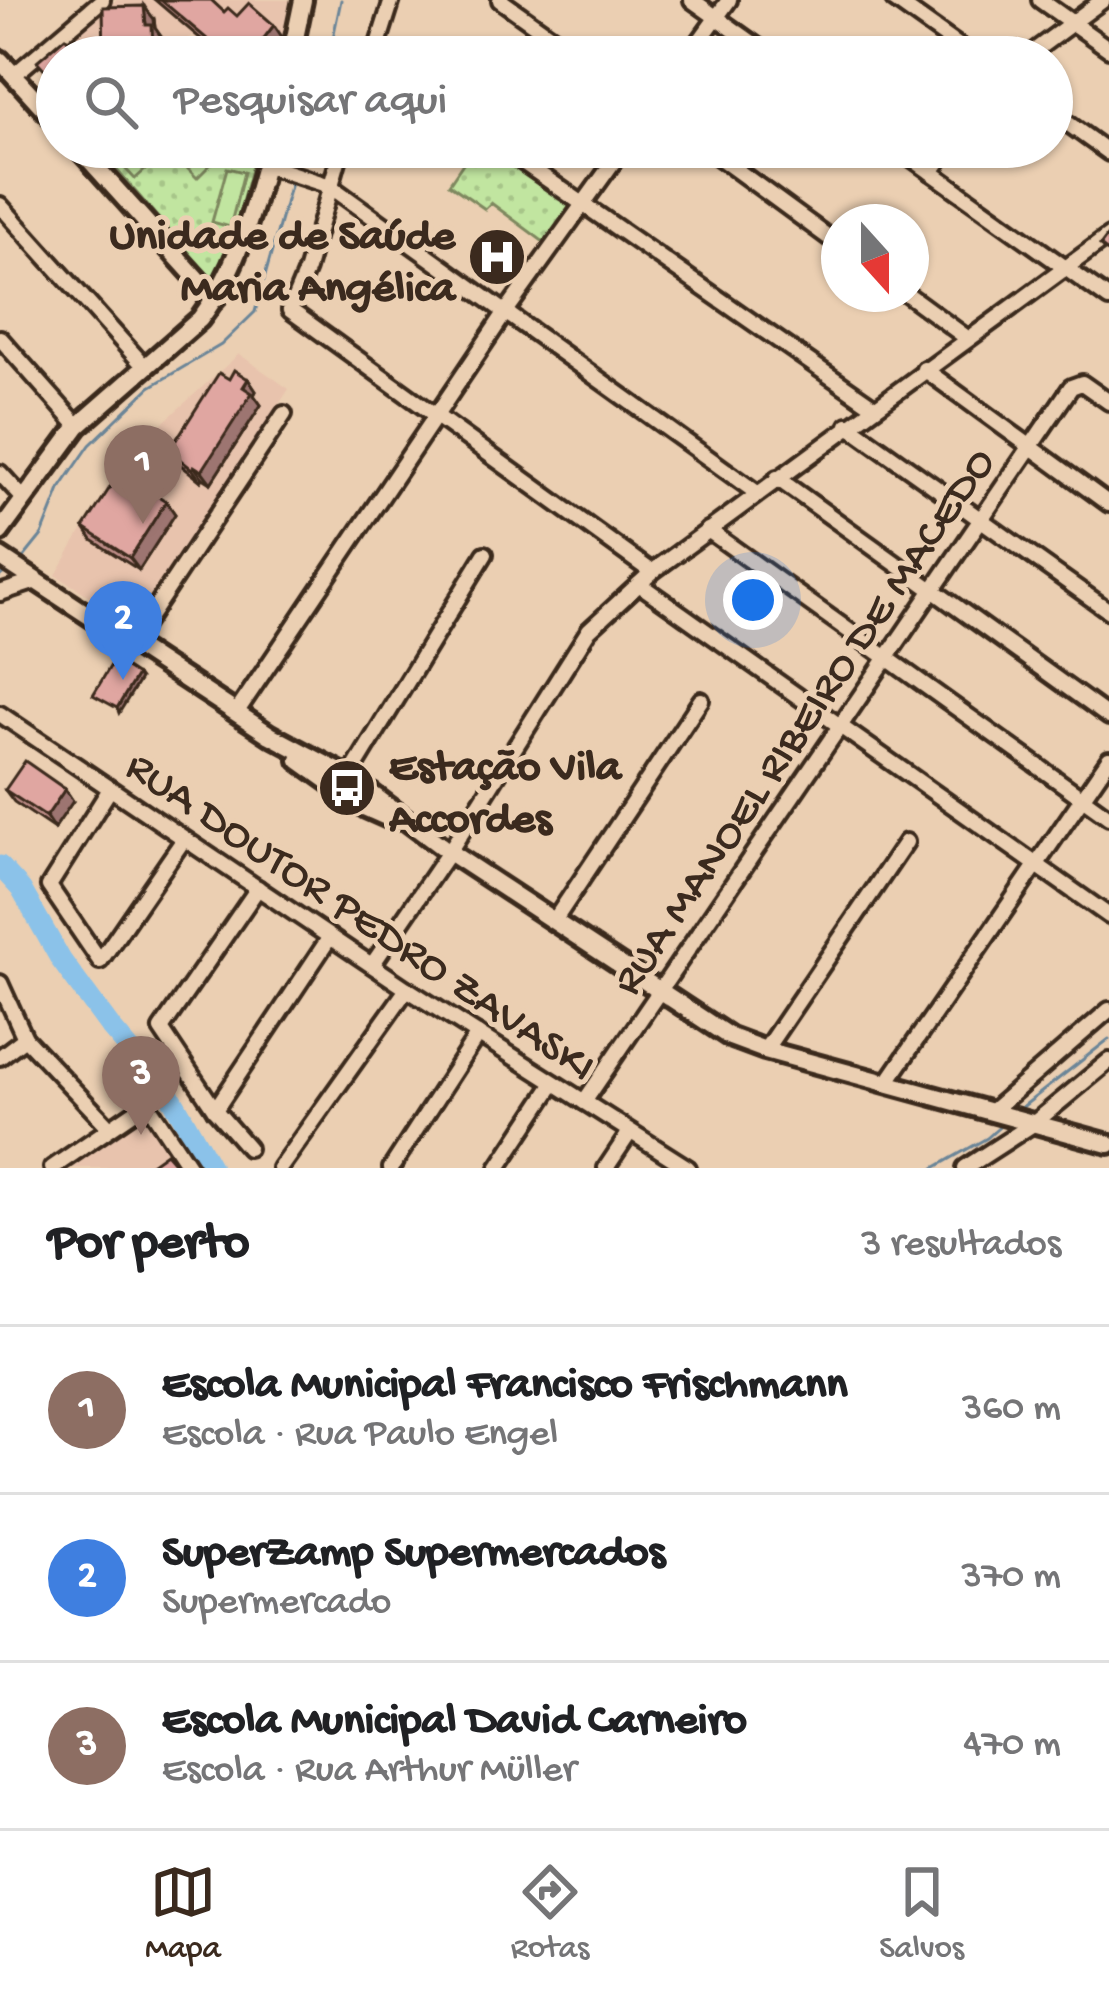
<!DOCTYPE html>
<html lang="pt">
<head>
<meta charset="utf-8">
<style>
  :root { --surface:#fff; --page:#f2f2f2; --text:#202124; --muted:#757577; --line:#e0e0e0; --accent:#3b2a1e }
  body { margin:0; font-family:"Gochi Hand",sans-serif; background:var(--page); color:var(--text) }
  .compass { position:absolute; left:821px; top:204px; width:108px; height:108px; border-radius:50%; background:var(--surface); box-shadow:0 3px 9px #0004; rotate:159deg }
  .you { position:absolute; left:753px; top:600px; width:42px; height:42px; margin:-30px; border:9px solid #fff; border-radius:50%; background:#1a73e8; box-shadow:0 0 0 18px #1a73e833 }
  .badge { display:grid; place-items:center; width:78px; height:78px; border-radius:50%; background:var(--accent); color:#fff; font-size:39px; font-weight:700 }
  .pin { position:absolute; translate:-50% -99px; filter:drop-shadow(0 3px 6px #0008) }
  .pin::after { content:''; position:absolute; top:63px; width:42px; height:36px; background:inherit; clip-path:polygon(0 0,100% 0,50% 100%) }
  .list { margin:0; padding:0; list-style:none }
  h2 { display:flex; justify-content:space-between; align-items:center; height:156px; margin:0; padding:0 48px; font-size:51px }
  h2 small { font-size:39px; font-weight:400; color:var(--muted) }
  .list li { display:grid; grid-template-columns:78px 1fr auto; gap:36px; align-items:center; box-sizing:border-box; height:168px; padding:0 48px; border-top:3px solid var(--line) }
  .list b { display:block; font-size:45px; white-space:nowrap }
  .list p { margin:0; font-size:39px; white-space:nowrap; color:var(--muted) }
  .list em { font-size:39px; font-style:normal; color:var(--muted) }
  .icon { flex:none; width:66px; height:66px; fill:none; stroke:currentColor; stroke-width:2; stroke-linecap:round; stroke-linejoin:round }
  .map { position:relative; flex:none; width:1109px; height:1168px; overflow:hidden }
  .search { position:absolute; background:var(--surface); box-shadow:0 3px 9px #0004; left:36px; right:36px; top:36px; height:132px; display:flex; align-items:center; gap:30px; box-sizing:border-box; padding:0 42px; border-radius:66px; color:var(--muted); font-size:45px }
  .sheet { height:660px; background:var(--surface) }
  nav { display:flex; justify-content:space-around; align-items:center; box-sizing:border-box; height:168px; border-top:3px solid var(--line); background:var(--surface); font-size:33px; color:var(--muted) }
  nav a { display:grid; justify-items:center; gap:6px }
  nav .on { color:var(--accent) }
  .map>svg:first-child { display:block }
</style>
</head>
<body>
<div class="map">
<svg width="1109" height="1168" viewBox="0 0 1109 1168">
  <defs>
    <pattern id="park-dots" width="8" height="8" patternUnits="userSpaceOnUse" patternTransform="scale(3)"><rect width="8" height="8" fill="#c1e5a0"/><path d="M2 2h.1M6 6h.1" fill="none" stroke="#a7c589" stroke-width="1.8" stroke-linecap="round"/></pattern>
  </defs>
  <rect width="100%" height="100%" fill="#ebcfb2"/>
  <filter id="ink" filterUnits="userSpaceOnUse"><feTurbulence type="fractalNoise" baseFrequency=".00833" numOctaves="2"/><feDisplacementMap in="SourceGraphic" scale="24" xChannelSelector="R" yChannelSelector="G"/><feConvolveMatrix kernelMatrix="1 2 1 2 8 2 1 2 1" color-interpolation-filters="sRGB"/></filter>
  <g filter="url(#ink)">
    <g fill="#e8c3ad">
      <path d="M116,0H294L280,57H216L192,35L169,57H83L69,42Z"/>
      <path d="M239,354L289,389L134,624L56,575L126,456Z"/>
      <path d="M149,1113L186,1168H72Z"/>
    </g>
    <g fill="url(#park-dots)" stroke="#7e885f" stroke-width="3">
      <path d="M97,147H257L223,273L216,278L208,276Z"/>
      <path d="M474,147H488L572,205L545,243L491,203L485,209L449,184Z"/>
    </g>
    <g fill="#c1e5a0" stroke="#7e885f" stroke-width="3">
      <path d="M105,147H154L162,155L135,179Z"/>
      <path d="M166,147H228L197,178Z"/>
      <path d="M227,168L244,172L230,227L212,222Z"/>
      <path d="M154,431L177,446L150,487L128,472Z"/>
    </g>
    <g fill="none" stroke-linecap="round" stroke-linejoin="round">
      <g stroke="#6b8598" stroke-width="3">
        <path d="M329,57L341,0"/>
        <path d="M293,169L294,147"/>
        <path d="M21,561L42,535L61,487L90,445L150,387L221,345L255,312L292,179"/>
        <path d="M0,576L8,570"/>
        <path d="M1016,1112L1109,1039"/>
        <path d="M934,1168L987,1138L1005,1122"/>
      </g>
      <path stroke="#8bc2e9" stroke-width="21" d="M0,866L21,889L61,960L111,1028L173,1100L211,1168"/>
      <g stroke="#3b2a1e" stroke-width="22">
        <g id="minor">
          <path d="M500,0L580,57"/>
          <path d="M692,0L772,57"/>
          <path d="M894,0L974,57"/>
          <path d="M1040,0L1109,49"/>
          <path d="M374,57L392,0"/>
          <path d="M688,57L729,0"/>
          <path d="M1026,57L1103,0"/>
          <path d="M14,75L102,0"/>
          <path d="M1052,112L1109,153"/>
          <path d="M342,147L307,269L290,310L652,572"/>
          <path d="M501,147L873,406"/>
          <path d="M705,147L839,245"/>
          <path d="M896,147L1109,299"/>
          <path d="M265,165L330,186L757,493"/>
          <path d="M931,172L949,147"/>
          <path d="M0,205L145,367"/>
          <path d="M907,294L967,338"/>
          <path d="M0,338L78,426"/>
          <path d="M924,369L1109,504"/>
          <path d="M848,425L1109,611"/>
          <path d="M0,473L24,499"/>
          <path d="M777,478L1109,717"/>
          <path d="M708,530L1109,817"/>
          <path d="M639,584L1109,916"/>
          <path d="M0,593L36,581"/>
          <path d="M131,644L284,414"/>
          <path d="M236,713L507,310L624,147"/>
          <path d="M0,714L407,989L688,1168"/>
          <path d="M349,777L485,554"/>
          <path d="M110,789L49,886L100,961L184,839"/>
          <path d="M554,921L701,700"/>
          <path d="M372,965L449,852L589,630L652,572L1109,236"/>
          <path d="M0,983L25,1038L109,1127"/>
          <path d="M765,1050L906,842"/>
          <path d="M0,1057L25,1038"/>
          <path d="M886,1084L1109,759"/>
          <path d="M584,1102L1071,387L1082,383L1109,402"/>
          <path d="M215,1110L330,937"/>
          <path d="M992,1111L1109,1010"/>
          <path d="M248,1148L215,1110L161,1029L258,888"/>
          <path d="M52,1168L147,1103L190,1168"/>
          <path d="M280,1168L407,989"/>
          <path d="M391,1168L478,1034"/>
          <path d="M498,1168L554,1083"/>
          <path d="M606,1168L630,1132"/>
          <path d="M965,1168L1033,1124L1109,1061"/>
        </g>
      </g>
      <g stroke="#3b2a1e" stroke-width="26">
        <g id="tertiary">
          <path d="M291,57L303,0"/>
          <path d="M0,60L57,123"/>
          <path d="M78,147L215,299"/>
          <path d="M0,532L78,426L200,319C238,269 254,207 270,147"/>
          <path d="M0,557L270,735L349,777L449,852L730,1037L765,1050L1109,1144"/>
          <path d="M299,760L366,808L393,820"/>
        </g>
      </g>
      <use href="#minor" stroke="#ebcfb2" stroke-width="14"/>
      <use href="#tertiary" stroke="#ebcfb2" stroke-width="16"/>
    </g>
    <g fill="#c18f8a" stroke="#3b2a1e" stroke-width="3">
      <path d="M155,0H211L224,12L237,16L282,37L270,52L274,57H222Z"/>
      <path d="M154,19L155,28L162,38L163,57H104Z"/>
      <path d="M229,379H248L256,391L254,395L261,405L211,483L203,478L201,481L178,463L169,451Z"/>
      <path d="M166,501L175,514L139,570L92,540L84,528Z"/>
      <path d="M65,789L73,801L54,829L14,802L5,790Z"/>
    </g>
    <g fill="#9d7471" stroke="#3b2a1e" stroke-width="3">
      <path d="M144,6L154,19L155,28L162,38L163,57H161L153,47L146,25Z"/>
      <path d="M274,25L282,37L270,52L274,57H258L261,42Z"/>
      <path d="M248,379L256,391L254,395L261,405L211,483L202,471Z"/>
      <path d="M194,466L203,478L201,481L192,469Z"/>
      <path d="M166,501L175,514L139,570L130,558Z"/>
      <path d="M137,675L140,679L119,713L117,708Z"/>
      <path d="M65,789L73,801L54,829L46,817Z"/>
    </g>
    <g fill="#e0a6a1" stroke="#3b2a1e" stroke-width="3">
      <path d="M161,0H211L224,12L228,8L237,16L249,3L274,25L261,42L267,47L258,57H228Z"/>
      <path d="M144,6L146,25H152L153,47L140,48L141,57H104L103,7Z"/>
      <path d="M65,37L84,57H57V83L37,61Z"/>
      <path d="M1109,234V253L1100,246Z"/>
      <path d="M234,370L248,379L243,387L252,393L202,471L194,466L192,469L169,451L219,373L229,379Z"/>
      <path d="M120,472L166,501L130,558L84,528Z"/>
      <path d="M114,660L137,675L117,708L93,695Z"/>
      <path d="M25,761L65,789L46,817L5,790Z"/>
      <path d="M166,1153L179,1168H145Z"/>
    </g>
  </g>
  <defs>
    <g id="hospital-disc" transform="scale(3)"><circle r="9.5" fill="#3b2a1e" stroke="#ebcfb2"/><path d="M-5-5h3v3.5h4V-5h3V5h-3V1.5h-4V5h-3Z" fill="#fff"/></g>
    <g id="bus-disc" transform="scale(3)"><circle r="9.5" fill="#3b2a1e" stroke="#ebcfb2"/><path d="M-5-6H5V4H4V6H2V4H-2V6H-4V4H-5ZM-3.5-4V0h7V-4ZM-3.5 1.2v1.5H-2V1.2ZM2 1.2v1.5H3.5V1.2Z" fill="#fff"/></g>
  </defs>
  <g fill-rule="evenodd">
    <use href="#hospital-disc" x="497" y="257"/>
    <use href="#bus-disc" x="347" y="788"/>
  </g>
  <g text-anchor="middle" stroke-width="10" stroke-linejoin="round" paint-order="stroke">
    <g font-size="45" font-weight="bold" fill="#3b2a1e" stroke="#ebcfb2" text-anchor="end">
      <text x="455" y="247">Unidade de Saúde<tspan x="455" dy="52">Maria Angélica</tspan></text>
      <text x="389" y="778" text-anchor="start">Estação Vila<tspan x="389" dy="52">Accordes</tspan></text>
    </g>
    <g font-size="45" fill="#3b2a1e" stroke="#ebcfb2">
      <text transform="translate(800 719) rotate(-56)" y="16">RUA MANOEL RIBEIRO DE MACEDO</text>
      <text transform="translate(363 913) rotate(34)" y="16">RUA DOUTOR PEDRO ZAVASKI</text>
    </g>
  </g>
</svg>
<svg class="compass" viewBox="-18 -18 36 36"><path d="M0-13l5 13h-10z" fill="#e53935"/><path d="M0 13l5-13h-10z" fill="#757577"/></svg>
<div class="you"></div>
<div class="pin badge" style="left:143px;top:524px;background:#8d6e63">1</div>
<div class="pin badge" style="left:123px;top:680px;background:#3f7fe0">2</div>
<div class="pin badge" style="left:141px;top:1135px;background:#8d6e63">3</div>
<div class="search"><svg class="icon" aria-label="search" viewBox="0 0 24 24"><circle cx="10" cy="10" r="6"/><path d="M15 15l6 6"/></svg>Pesquisar aqui</div>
</div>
<section class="sheet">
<h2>Por perto<small>3 resultados</small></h2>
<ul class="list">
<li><span class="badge" style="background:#8d6e63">1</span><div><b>Escola Municipal Francisco Frischmann</b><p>Escola · Rua Paulo Engel</p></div><em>360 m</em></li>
<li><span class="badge" style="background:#3f7fe0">2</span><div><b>SuperZamp Supermercados</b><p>Supermercado</p></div><em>370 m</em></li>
<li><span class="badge" style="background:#8d6e63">3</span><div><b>Escola Municipal David Carneiro</b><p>Escola · Rua Arthur Müller</p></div><em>470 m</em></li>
</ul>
</section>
<nav>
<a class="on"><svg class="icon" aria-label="map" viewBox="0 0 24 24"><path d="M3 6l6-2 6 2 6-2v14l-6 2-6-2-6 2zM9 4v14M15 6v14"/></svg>Mapa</a>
<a><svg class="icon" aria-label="directions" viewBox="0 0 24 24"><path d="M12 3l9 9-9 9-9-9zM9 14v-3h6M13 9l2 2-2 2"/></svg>Rotas</a>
<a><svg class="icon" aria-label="saved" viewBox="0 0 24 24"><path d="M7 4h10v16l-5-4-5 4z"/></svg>Salvos</a>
</nav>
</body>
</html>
